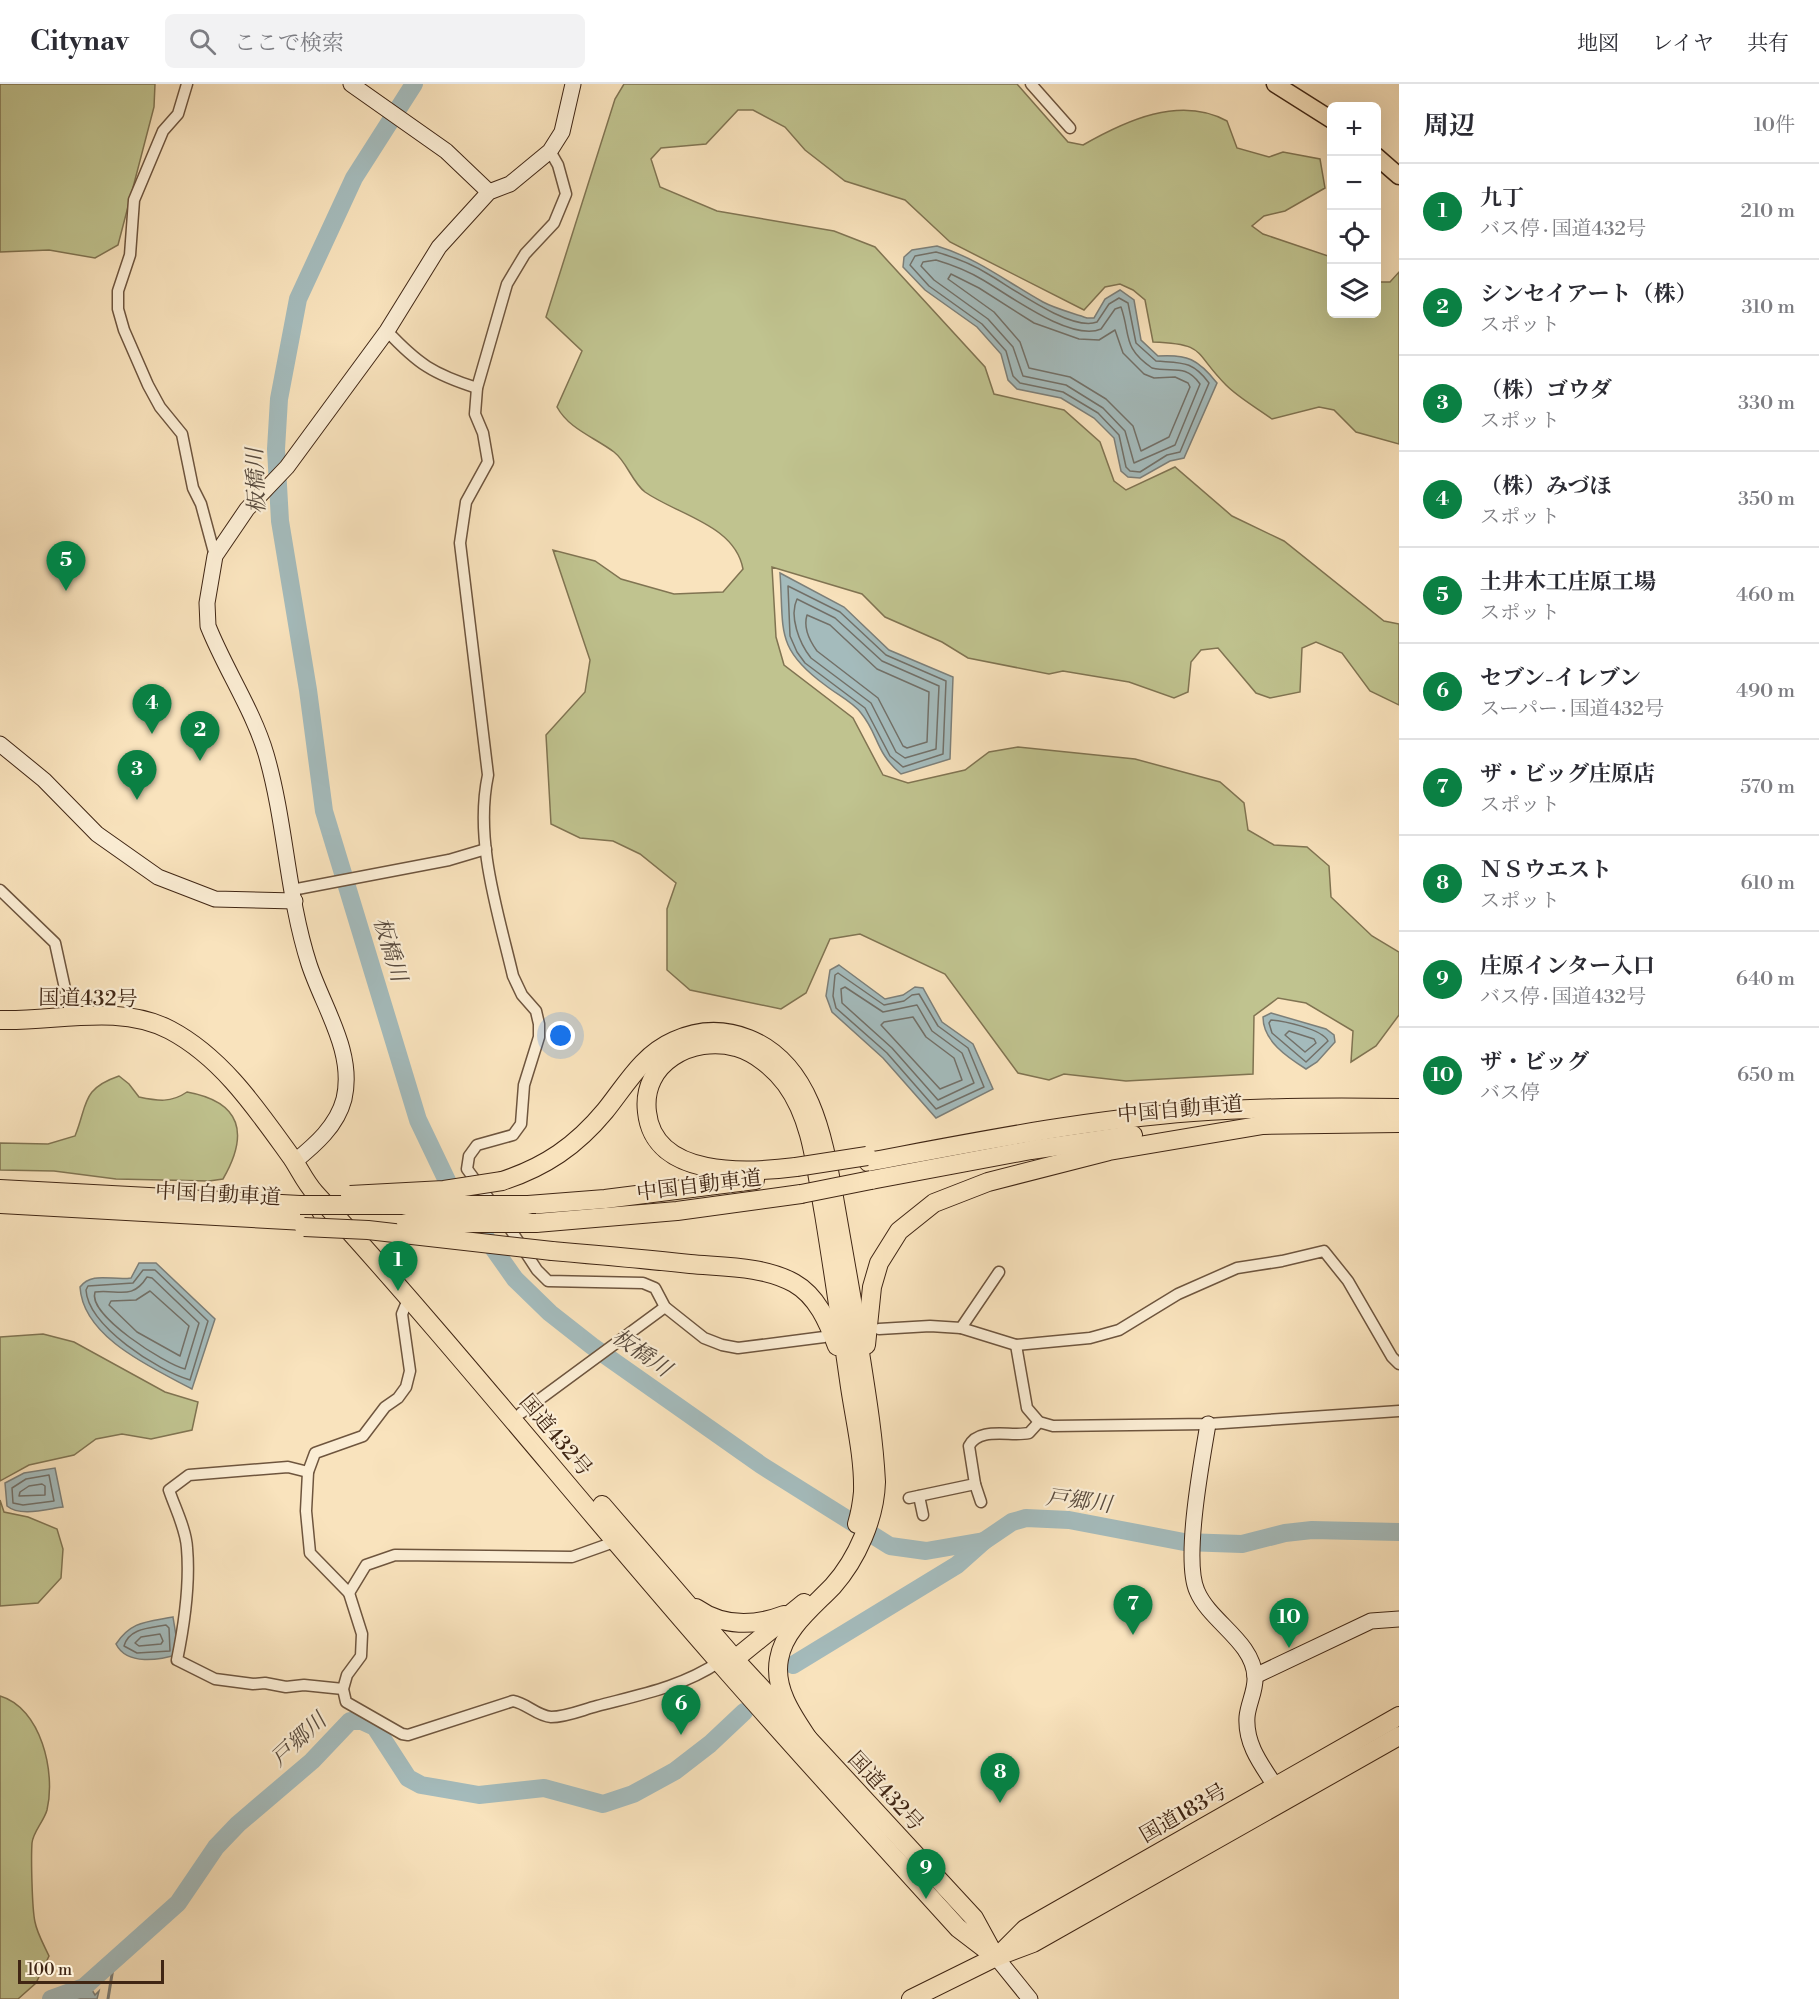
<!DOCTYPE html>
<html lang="ja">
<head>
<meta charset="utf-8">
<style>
  :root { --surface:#fff; --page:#f2f2f3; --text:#2b2b33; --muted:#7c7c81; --line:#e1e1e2; --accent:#0b8043 }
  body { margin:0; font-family:"Libre Bodoni","Noto Serif JP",serif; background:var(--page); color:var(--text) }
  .controls { position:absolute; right:18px; top:18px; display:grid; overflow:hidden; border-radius:9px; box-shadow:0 6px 24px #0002 }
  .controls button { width:54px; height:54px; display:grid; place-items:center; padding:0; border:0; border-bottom:2px solid var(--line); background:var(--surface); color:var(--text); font:30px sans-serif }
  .scale { position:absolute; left:18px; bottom:15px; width:146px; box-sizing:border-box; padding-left:6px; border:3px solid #402614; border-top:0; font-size:16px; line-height:21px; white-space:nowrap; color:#402614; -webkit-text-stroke:4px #fbedd4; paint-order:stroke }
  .you { position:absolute; left:561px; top:952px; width:21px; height:21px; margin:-15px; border:4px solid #fff; border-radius:50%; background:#1a73e8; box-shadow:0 0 0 9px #1a73e833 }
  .badge { display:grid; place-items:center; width:39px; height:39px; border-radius:50%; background:var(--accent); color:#fff; font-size:20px; font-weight:700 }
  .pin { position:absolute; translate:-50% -50px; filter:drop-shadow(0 2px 3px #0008) }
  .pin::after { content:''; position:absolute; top:32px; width:21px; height:18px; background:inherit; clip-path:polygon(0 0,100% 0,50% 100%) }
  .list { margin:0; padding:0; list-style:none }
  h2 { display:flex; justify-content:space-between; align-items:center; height:78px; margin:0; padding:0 24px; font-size:26px }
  h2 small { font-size:20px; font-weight:400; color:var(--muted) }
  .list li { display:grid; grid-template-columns:39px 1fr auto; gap:18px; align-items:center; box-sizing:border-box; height:96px; padding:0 24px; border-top:2px solid var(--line) }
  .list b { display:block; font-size:22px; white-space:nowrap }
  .list p { margin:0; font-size:20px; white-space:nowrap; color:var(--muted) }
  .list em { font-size:20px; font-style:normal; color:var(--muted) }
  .icon { flex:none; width:33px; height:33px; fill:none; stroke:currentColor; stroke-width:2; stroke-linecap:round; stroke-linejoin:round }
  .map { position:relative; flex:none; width:1399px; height:1915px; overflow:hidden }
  header { display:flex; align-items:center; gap:36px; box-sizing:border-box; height:84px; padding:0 30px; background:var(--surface); border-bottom:2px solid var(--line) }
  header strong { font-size:28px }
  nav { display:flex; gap:33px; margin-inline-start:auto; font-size:21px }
  .search { width:420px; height:54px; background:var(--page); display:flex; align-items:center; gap:15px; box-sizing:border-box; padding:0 21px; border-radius:9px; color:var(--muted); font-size:22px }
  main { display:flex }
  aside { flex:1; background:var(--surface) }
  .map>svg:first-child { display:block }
</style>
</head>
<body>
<header>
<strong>Citynav</strong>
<div class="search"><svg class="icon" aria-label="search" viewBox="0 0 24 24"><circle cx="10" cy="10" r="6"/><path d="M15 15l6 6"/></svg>ここで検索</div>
<nav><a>地図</a><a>レイヤ</a><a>共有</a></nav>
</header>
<main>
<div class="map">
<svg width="1399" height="1915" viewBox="0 0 1399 1915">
  <rect width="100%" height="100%" fill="#f9e3bd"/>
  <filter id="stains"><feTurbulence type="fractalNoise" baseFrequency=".00333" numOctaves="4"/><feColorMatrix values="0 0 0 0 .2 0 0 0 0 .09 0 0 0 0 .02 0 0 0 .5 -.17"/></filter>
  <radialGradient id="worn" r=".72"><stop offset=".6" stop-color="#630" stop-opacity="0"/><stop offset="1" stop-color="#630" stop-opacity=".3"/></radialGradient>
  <g fill="#c0c38f" stroke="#807452" stroke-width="1.5">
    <path d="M0,0H155L154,23L118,161L95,174L49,166L0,168Z"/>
    <path d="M624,0H1017L1068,58L1083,61C1125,37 1180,11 1227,37L1237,64L1269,73L1283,68L1320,75L1325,104L1285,127L1264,132L1252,142L1263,150L1331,173L1332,230H1376L1377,198H1390L1399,188V360L1356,348L1334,326L1319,323L1272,335C1257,324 1239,314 1226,301C1193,268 1207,260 1153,258L1145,216L1133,206L1120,200L1105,203L1084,226L950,158L905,116L845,97L805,66L785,43L753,26H738L706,60L661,64L651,75L660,103L717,127L834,147L875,163L985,283L994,310L1064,326L1100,358L1114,397L1126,406L1175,383L1232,432L1284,457L1384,537L1399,540V621L1370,607L1342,569L1316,558L1302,564L1300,608L1270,614L1256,609L1218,564L1201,566L1191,578L1188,608L1174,614L1129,598L1063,587L1049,590L968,574L942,558L885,533L862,510L772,483L776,553L784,581L853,634L883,691L908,699L965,686L989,668L1018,663L1135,675L1220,698L1244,719L1248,746L1274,761L1307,763L1329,782L1331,813L1372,852L1399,868V931L1376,962L1351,978L1353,947L1306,919L1278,914L1254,932L1253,990L1126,997L1064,990L1049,996L1018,989L945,890L860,850L830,855L806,909L781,925L690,906L667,886V825L676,799L640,770L613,757L580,754L551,740L546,651L585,608L590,576L553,466L595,477L621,495L674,510L723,508L743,485C735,441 678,431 645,408C632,398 627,378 614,368C594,353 569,345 557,323L582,267L546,233L615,15Z"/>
    <path d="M119,992L129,1000L139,1013C158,1017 171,1019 187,1008C242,1018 249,1050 223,1095L209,1097L116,1095L54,1087L0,1086V1059L48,1060L75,1052C88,1020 81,1005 119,992Z"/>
    <path d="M43,1250L74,1258L165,1308L198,1318L192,1346L151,1355L122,1350L96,1355L74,1371L29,1381L0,1397V1253Z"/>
    <path d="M0,1416L4,1428L28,1433L57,1445L63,1465L61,1494L38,1519L0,1522Z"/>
    <path d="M0,1612C41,1624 56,1688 47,1726C44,1737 33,1748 32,1759C31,1774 32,1825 35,1838C37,1849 44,1861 49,1872L36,1899L18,1915H0Z"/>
  </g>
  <g fill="#a4bbbc" stroke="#7c7f79" stroke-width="1.5">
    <path d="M937,162C977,174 1007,198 1043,218C1056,225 1073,229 1087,234H1094L1105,215L1120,206L1134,216L1141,256L1158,272C1187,270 1198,275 1217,299L1184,374L1170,377L1140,394L1128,393L1121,387L1114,354L1094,334L1061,314L1017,305L1008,296L1001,270L977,243L925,206L903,183L904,173L912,166Z"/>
    <path d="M780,489L844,523L889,566L953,593L950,675L901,690C875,668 879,651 861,629C853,618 836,610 825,601C775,564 784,547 780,489Z"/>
    <path d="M839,881L885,915L903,911L915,903L923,904L942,938L973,960L993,1005L936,1034L883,974L832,928L826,912L830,886Z"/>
    <path d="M1271,929L1326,945L1334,951L1335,958L1317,978L1306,985C1287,973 1263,957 1263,933Z"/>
    <path d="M139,1179H156L215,1235L192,1305C153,1284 83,1254 80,1203C92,1187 113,1197 131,1194Z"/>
    <path d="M55,1384L63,1423C47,1425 20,1433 7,1422L5,1399L24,1389Z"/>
    <path d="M173,1533L179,1570C160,1576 127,1582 116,1560C131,1537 147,1538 173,1533Z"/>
    <path d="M95,1902L92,1906L95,1911L99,1907L97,1915H70Z"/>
  </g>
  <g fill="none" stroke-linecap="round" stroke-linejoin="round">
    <g stroke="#727068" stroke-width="1.5">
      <path d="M936,168C954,173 972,180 988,190C1011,203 1071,248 1097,238L1109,220L1119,214L1128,219L1136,259L1156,277C1181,279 1192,276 1209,299L1180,368L1167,371L1140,388L1130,387L1126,383L1119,351L1098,329L1063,308L1020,299L1013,292L1006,267L982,240L929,202L910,181L915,172Z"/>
      <path d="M936,176C953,181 968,187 983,196C1009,211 1071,258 1101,245L1115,225L1121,223C1131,252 1122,263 1152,284C1172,289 1185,279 1200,300L1175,361L1134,379L1125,347L1103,324L1066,301L1023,292L1013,263L988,235L934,196L921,182L923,178Z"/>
      <path d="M951,190L979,204L1034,239L1079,255L1099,256L1115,246L1123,269L1144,290L1154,294L1175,293L1188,299L1190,303L1169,353L1141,367L1133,342L1106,315L1070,293L1029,284L1020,258L994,228L948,195Z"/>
      <path d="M788,502L840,528L886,571L946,597L943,670L903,683L890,672L865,624L805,579L797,568L790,552Z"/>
      <path d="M797,515L835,534L882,577L939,602L936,665L905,674L896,668L871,619L811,574C799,559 789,532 797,515Z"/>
      <path d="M807,531L830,541L877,585L929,608L927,658L907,664L903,662L878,614L817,567C809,556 803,544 807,531Z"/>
      <path d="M838,889L884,921L904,917L912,911L919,910L938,942L968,964L984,1003L936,1025L887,969L836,924L833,912L835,891Z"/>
      <path d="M845,903L883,928L917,921L932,947L962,969L974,999L938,1016L892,964L842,919L841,905Z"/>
      <path d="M913,933L926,953L954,974L962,996L940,1005L881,941L884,938Z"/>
      <path d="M1271,936C1284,937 1322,945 1328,957L1306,978L1272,949L1269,939Z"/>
      <path d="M1289,947L1314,955L1316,959L1305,968L1285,951Z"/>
      <path d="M143,1186H155L208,1237L190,1296C158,1287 88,1242 86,1206L88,1202L133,1199Z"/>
      <path d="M147,1193L152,1194L199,1239L185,1285C165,1280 87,1231 95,1208C118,1205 132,1217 147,1193Z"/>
      <path d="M150,1207L189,1242L180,1272L137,1248L109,1221L111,1217L136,1216Z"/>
      <path d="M49,1391L54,1417L23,1421L13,1419L12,1404L26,1395Z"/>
      <path d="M42,1400L45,1402V1411L19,1412L20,1408L29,1402Z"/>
      <path d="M166,1541L169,1544L170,1567L137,1569L124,1562C129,1544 150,1544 166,1541Z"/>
      <path d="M160,1550L163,1557L161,1560L139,1562L135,1559L141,1553Z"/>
    </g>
    <path stroke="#7c7f79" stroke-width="3" d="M108,1915L114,1878"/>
    <g stroke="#a4bbbc" stroke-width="18">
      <path d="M414,0L354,94L298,215L279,315L276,365L280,437L308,606L324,727L418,1036L450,1103L515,1195L550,1229L592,1262L761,1381L890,1462L926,1467L984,1457"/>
      <path d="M793,1581L957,1481L984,1457L1012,1438L1026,1434L1069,1436L1184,1458L1242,1460L1285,1449L1312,1446L1399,1448"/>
      <path d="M51,1915L84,1903L178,1819L216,1763L238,1740L312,1677L350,1637H362L375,1643L408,1694L421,1701L479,1711L544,1704L603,1720L633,1710L675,1687L710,1660L744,1628"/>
    </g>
    <g stroke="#6e553e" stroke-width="13">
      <g id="street">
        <path d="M187,0L178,30L163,47L134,116L130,171L118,207V225L124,246L148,301L160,323L182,350L193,404L201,420L215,472"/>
        <path d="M1031,0L1070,44"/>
        <path d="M387,247C418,280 433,290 477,304"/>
        <path d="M0,806L55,859L71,932"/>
        <path d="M292,806L449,776L486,765"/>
        <path d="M494,1122L467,1085L469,1072L477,1061L513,1051L521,1040L524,1001L539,953V940L536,927L522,911L513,892C498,828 474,757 488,691L460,459L466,418L488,378L483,349L475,330L477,304L507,200L525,170L554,139L566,110L558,81L550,67"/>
        <path d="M505,1137L537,1186L548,1197L643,1199L655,1204L665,1223L704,1254L722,1261L738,1264L824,1253"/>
        <path d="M409,1213L402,1230L410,1287L406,1303L398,1314L385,1323L363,1352L315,1369L308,1388L306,1427L310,1469L349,1509L362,1550L361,1572L347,1591L343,1605L346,1618L402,1650L408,1651L513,1617C526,1619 537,1632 551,1633C566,1633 582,1626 597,1622C639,1611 682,1603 719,1578"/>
        <path d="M961,1244L999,1188"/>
        <path d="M879,1245L930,1242L961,1244L1016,1261L1090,1254L1119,1246L1178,1210L1237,1184L1282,1177L1324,1167L1348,1197L1392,1273L1399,1280"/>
        <path d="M1016,1261L1027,1324L1039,1338L1053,1342L1208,1340L1399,1327"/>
        <path d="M521,1329L665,1223"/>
        <path d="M308,1388L288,1383L189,1391L169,1406C175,1424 186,1445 187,1464C190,1499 184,1542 177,1576L215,1595L253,1600L265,1599L286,1603L304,1601L343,1605"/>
        <path d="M975,1400L981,1418"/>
        <path d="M919,1412L923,1431"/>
        <path d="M909,1414L975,1400L969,1362C979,1342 1011,1353 1029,1349L1039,1338"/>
        <path d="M349,1509L366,1481L395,1471L572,1473L617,1457"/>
      </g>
    </g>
    <g stroke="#402614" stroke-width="17">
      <g id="secondary">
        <path d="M351,0L446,67L489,108"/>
        <path d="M0,660L44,696L97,750L158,793L215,815L295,817"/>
        <path d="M294,1078C315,1061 337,1042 344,1015C355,968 323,923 309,880C287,812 286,739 266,670C253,626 225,585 208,542L207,519L215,472L247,425L287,383L387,247L439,163L489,108L510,100L550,67L562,48L573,0"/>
        <path d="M1208,1340C1202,1376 1183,1476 1197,1507C1210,1538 1253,1557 1255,1593C1256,1606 1248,1620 1247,1633C1245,1664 1266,1686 1281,1711"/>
        <path d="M1255,1592L1371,1537L1399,1535"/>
        <path d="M996,1873L1030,1915"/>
      </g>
    </g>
    <g stroke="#402614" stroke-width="19">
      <g id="primary">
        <path d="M1275,0L1332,36"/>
        <path d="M1376,72L1399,92"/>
      </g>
    </g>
    <g stroke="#402614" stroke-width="20">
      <g id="highway">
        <path d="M0,936C55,938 119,919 170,946C223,974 258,1027 292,1074C300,1086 305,1098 315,1109C454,1261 583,1423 719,1578C798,1668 878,1756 958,1844L996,1873"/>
        <path d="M1259,1041L1399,1039"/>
        <path d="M868,1078C975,1058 1084,1036 1193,1028C1262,1023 1330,1023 1399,1024"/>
        <path d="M796,1083C748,1089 654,1095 647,1028C641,979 692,951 736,963C756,969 774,984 786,1000C813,1037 816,1087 824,1130C833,1185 841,1240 849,1296C854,1333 864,1371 863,1408C862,1419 860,1430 857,1440"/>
        <path d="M871,1096L1031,1066L1133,1051"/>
        <path d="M502,1097C545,1083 576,1062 605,1027C626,1001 642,971 674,957C698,946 724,945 749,955C813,981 824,1059 835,1119C841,1154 847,1188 853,1222C861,1280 873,1339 876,1398C875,1434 857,1475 833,1502C813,1523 784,1545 779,1575C773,1606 795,1635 811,1659"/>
        <path d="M0,1105L300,1121"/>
        <path d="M0,1120L305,1137"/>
        <path d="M528,1121L605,1115L755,1096"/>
        <path d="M536,1139L677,1127L801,1110"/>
        <path d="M552,1167C598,1171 644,1175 690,1180C723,1183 764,1182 794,1199C817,1212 828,1238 837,1262"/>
        <path d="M866,1261L872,1203L879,1179L899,1147L934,1119L988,1098L1109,1067L1269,1040"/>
        <path d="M602,1421L740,1581L974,1834L992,1867"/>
        <path d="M696,1524C723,1543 755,1542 784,1531"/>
        <path d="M728,1585L735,1575L804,1519"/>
        <path d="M1002,1868L1025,1845L1399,1632"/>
        <path d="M911,1915L996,1873L1033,1859L1399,1652"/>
      </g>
    </g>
    <use href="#street" stroke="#fbedd4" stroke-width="10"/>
    <use href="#secondary" stroke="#fbedd4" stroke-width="15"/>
    <use href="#primary" stroke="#f9e3bd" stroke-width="16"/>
    <use href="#highway" stroke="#f9e3bd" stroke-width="18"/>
    <g stroke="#402614" stroke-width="20" stroke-linecap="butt">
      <g id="highway-bridge">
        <path d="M796,1083L867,1072"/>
        <path d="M801,1110L871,1096"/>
        <path d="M350,1111L444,1106L502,1097"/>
        <path d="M300,1121H528"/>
        <path d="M406,1139H536"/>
        <path d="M304,1143L368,1146L552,1167"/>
      </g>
    </g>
    <use href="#highway-bridge" stroke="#f9e3bd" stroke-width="18"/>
  </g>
  <g text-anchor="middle" stroke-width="4.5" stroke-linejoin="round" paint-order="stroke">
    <g font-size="21" fill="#402614" stroke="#fbedd4">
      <text transform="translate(88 914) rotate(1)" y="7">国道432号</text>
      <text transform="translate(1180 1025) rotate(-5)" y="7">中国自動車道</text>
      <text transform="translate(699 1101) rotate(-7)" y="7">中国自動車道</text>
      <text transform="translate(218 1110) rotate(3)" y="7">中国自動車道</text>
      <text transform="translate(556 1351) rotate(50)" y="7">国道432号</text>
      <text transform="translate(886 1707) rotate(47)" y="7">国道432号</text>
      <text transform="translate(1183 1729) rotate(-30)" y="7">国道183号</text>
    </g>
    <g font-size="22" font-style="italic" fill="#594b3e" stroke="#fbedd4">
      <text transform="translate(255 397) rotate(-92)" y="8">板橋川</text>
      <text transform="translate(391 865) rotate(73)" y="8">板橋川</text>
      <text transform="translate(642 1268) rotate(35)" y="8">板橋川</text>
      <text transform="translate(1079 1416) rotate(7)" y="8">戸郷川</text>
      <text transform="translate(298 1655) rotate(-43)" y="8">戸郷川</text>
    </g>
  </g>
  <rect width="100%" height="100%" filter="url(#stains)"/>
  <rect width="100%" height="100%" fill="url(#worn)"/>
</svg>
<div class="controls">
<button>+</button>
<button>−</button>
<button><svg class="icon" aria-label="locate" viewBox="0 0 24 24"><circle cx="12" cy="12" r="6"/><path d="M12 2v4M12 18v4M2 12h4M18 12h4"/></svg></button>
<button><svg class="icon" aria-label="layers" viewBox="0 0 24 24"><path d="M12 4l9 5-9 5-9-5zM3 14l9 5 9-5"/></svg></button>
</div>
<div class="scale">100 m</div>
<div class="you"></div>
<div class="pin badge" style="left:398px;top:1207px">1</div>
<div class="pin badge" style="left:200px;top:677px">2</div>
<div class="pin badge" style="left:137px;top:716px">3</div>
<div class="pin badge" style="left:152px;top:650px">4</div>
<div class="pin badge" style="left:66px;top:507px">5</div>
<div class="pin badge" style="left:681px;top:1651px">6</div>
<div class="pin badge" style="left:1133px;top:1551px">7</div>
<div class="pin badge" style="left:1000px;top:1719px">8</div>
<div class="pin badge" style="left:926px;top:1815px">9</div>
<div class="pin badge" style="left:1289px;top:1564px">10</div>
</div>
<aside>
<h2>周辺<small>10件</small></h2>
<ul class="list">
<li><span class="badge">1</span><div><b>九丁</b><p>バス停 · 国道432号</p></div><em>210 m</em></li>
<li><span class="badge">2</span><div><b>シンセイアート（株）</b><p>スポット</p></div><em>310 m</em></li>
<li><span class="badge">3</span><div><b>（株）ゴウダ</b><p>スポット</p></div><em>330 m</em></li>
<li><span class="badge">4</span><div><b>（株）みづほ</b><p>スポット</p></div><em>350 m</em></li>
<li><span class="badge">5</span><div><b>土井木工庄原工場</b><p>スポット</p></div><em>460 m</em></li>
<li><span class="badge">6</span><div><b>セブン-イレブン</b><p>スーパー · 国道432号</p></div><em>490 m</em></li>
<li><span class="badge">7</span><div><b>ザ・ビッグ庄原店</b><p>スポット</p></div><em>570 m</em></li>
<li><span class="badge">8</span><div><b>ＮＳウエスト</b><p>スポット</p></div><em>610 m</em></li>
<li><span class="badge">9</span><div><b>庄原インター入口</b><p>バス停 · 国道432号</p></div><em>640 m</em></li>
<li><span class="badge">10</span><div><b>ザ・ビッグ</b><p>バス停</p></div><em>650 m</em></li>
</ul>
</aside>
</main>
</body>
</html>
